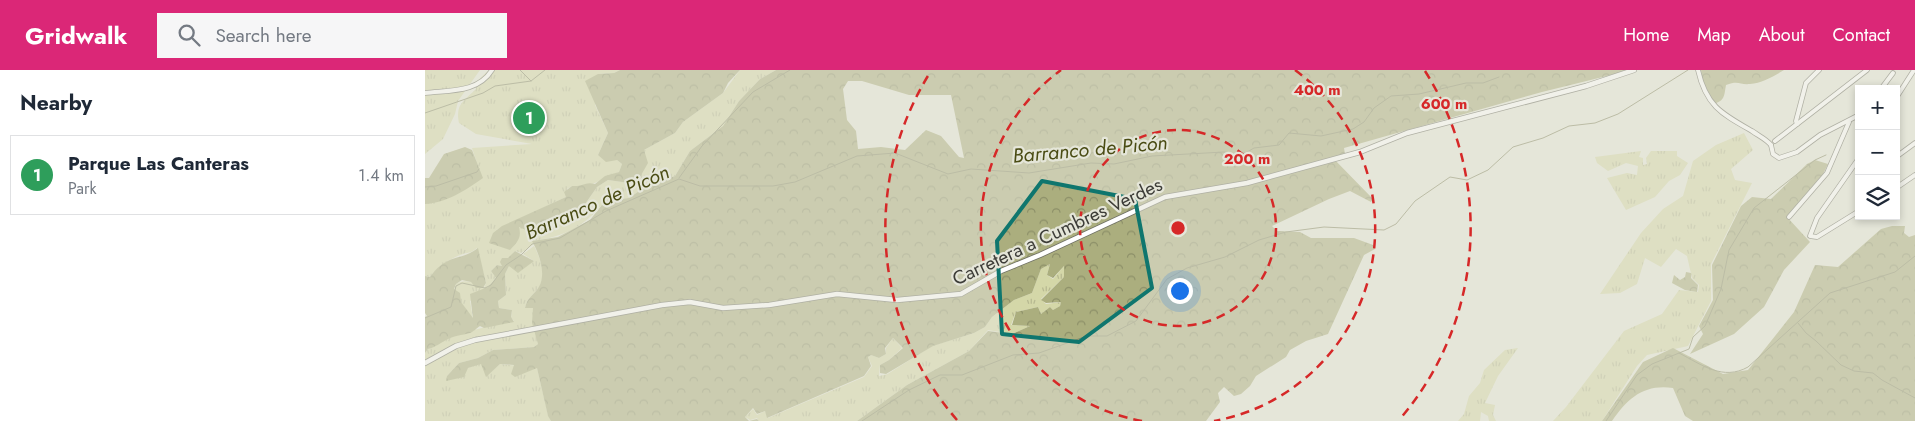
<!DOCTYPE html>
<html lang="en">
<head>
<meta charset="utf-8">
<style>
  :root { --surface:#fff; --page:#f6f6f7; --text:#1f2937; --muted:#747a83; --line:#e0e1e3; --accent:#db2777 }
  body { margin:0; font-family:Jost,sans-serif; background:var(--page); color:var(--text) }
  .controls { position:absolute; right:15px; top:15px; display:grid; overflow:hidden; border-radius:0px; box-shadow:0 2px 8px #0003 }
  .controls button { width:45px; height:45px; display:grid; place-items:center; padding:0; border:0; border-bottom:1px solid var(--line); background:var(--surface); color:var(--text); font:25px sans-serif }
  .you { position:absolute; left:754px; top:220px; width:18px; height:18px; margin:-12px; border:4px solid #fff; border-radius:50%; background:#1a73e8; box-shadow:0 0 0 8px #1a73e833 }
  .badge { display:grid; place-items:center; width:32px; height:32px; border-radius:50%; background:var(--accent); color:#fff; font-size:16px; font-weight:700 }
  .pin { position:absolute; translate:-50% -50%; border:2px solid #fff; box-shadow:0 1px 5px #0006 }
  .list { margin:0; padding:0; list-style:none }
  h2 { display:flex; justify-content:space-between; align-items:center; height:65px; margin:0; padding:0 20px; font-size:21px }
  h2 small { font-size:16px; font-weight:400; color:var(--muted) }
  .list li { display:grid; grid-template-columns:32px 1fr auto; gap:15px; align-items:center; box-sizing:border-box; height:80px; margin:0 10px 10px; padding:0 10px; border:1px solid var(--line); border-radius:0px }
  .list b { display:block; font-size:19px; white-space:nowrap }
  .list p { margin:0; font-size:16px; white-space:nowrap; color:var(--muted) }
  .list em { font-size:16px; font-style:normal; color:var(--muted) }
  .icon { flex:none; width:28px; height:28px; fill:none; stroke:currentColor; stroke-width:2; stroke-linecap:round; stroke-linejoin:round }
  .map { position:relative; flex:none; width:1490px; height:351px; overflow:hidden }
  header { display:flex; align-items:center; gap:30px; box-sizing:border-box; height:70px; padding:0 25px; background:var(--accent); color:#fff }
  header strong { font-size:24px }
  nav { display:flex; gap:28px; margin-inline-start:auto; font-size:18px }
  .search { width:350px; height:45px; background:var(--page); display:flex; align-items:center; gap:12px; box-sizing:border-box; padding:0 18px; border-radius:0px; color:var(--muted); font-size:19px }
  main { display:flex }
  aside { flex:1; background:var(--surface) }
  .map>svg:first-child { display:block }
</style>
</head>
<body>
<header>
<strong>Gridwalk</strong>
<div class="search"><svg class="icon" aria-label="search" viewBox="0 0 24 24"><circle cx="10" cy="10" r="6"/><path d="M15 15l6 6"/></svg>Search here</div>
<nav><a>Home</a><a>Map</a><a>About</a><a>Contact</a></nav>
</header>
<main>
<aside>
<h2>Nearby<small></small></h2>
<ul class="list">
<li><span class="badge" style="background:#2e9e5b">1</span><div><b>Parque Las Canteras</b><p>Park</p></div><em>1.4 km</em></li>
</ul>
</aside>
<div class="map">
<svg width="1490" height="351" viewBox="0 0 1490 351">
  <defs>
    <pattern id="grass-tufts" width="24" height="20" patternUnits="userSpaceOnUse" patternTransform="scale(1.25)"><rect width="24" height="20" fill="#d4d7a8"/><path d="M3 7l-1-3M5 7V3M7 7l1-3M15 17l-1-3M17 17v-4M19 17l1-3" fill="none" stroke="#b7b991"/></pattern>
    <pattern id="forest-crowns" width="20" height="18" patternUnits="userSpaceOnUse" patternTransform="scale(1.25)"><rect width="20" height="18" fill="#abae7e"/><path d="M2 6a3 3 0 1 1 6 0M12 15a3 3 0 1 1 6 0" fill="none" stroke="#8c8f68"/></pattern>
  </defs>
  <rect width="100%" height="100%" fill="#e5e6d9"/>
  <g fill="url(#grass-tufts)">
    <path d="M0,0H55L33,31L30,44L18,69L0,84Z"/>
    <path d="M64,0H195L189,3L173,4L170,35L183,63L173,85L192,90L197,94L194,102C178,107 165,120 147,116L142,119L141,127L71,160L96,157L115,160L158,137L172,117L183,110L211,114L219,80L250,63L258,52L298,23L315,0H351L335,9L314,31L298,56L265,81L250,106L220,117L204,128L180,131C159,157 141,166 108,171L109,174L96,183L90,181L78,196L72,195L66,201L71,208L63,217L45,231L48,249L42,243L29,220L31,214C41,208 49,213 59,218L61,213L52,178C46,183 45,182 38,184C25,188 12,197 5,207L0,206V134L57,108L47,78L107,74L51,64L34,53C30,34 39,31 51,19L50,13Z"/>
    <path d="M1319,63L1328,80L1306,99L1310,110L1327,113L1286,194V231L1263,276L1222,285L1212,296L1177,351H1128L1141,337L1199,261L1237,244L1254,220L1273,222L1274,215L1267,208L1262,186L1251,179L1236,197L1220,188L1212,214L1195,223L1175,224L1216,163L1238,139L1258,126L1268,91L1291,75Z"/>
    <path d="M1216,81L1214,87L1218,88V95L1222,94L1221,88L1226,81H1252V86L1263,93L1255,105L1244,111L1230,127L1201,140L1182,108L1202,103L1212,105L1213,96L1201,93L1183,101L1172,93L1170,87Z"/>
    <path d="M109,176C116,189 123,209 111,221C105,228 102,229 100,238H108L113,274L109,277L68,280L53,288L34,293L22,306L56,293L67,301L75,294L112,298L123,345L126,351H0V283L3,279C11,277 16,271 23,268C44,261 65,255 89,251L86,248L87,240L74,238L73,231L81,225L80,204L84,196L109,191L98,184Z"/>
    <path d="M625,194L622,205L628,209L639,196V207L616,229L621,234L636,232L635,236L628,240L625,237L616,244L613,237L591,242L586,255L605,256L587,264L563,260L544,281L482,315L432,351H334L332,348L325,350L320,347L328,339L332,345L340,341L343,348L439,307L447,296L443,287L446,285L454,288L461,284V278L468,268L477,278L464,290L455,295L454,306L490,298L461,305L507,276L549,263L560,257L567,247L589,230L607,223L616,199Z"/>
    <path d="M1093,278L1073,306L1060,333L1070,335L1068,345L1071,351H1064L1063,346L1056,342L1055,351H1033L1039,344L1044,326L1055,313L1059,300L1080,280Z"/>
  </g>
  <g fill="url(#forest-crowns)" fill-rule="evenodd">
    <path d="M195,0H315L303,13L298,23L258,52L250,63L219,80L223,93L211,114L183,110L172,117L158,137L115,160L103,161L94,157C97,168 92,172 85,180L64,173L68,163L77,156L141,127L139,122L147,116C158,117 160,111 170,114L180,106L194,102L197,94L192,90L181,92L173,85L183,63L160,11L173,4L189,3Z"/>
    <path d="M351,0H1206L1117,22L919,78L920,84L907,87L948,129L946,132L925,121L904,129L847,156L852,161L875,162L886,168H929L948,175L950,179L939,185L903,264L881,271L865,280L861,287L831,306L825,316L816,324L809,326L799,317L793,323L795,332L781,351H432L482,315L544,281L563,261L587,264L605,256L587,255L591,242L613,237L616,244L625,237L628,240L635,236L636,232L621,233L616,230L639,207V196L628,208L622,205L625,194L616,199L607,223L589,230L567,247L560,257L549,263L508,276L461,304L455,303V295L464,290L478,278L468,268L460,278L461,284L454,288L446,285L443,287L446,296L439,306L342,348L340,341L332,344L328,338L320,347L324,351L332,349L334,351H126L123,346L112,298L90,307L86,304L89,295L75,294L61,307L56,294L43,298L39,307L21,311L22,306L34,293L53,288L68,280L109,277L113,274L107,253L108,238H100C102,229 105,228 111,221C123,208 115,185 107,171L133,167L165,150L180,131L204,128L220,117L250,106L265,81L298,56L314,31L335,9ZM423,11H437L484,25H526L539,88L534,87L516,66L501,60L480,80L456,77L433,79L431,61L422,50L418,19Z"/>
    <path d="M1276,0H1359C1349,6 1337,13 1325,14C1314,15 1314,10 1301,15C1299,26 1300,31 1288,34L1278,15Z"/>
    <path d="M40,77L47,80L58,108C41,120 21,133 0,134V108H4L19,84Z"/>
    <path d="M1390,90L1403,94L1398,104L1362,147L1385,172L1359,200L1339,237L1309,264L1265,284L1278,264L1274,256L1288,230L1287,195L1316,136L1327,127L1346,129L1382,94Z"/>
    <path d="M1467,156H1480L1479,163L1484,167L1490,165V351H1268L1260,346L1248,318C1219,314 1203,328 1187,351H1177L1218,292L1248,278L1298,304L1323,300L1369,242L1390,195L1413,197L1456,159Z"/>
    <path d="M53,178L61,213L58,218H51L46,212L37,210L31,214L29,219L35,223L36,232L48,248L45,224L63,217L71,208L66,201L72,195L77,196L75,192L77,188H83L90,181L109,191L93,203L84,196L80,204L81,225L73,231L74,238L87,240L86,247L89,252L59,258L55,256C52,258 48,262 45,263C37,265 28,266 21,270C15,273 11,277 3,279L0,283V247L2,246L0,243V206L5,207C22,183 37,191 53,178Z"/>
    <path d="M1261,202L1266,203V208L1273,215L1272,222L1260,220L1247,213L1249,205L1255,210L1260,207Z"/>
  </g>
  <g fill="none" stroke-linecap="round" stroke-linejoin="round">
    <g stroke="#898b68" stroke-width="1">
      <path d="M95,0L106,11"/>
      <path d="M0,43L58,23L70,16L106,11L120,0"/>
      <path d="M254,108L277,76L328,22L365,0"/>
      <path d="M0,117L11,116L52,102L54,99"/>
      <path d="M0,248L26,237L31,216L37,213L60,218L66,215L81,195L96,185L107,174L135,168L181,141L254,109L275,116H348L370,112L432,86L470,83L523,104L546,99L604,103L666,93L689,94L727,86L799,82L817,85L829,78L854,75L864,63L896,66L928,59L939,52L949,38L966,26L994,24L1041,13H1058L1074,7"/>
      <path d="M1373,253L1381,263L1391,271L1416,295L1429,301L1448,303L1457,310L1490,328"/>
      <path d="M1254,283C1277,295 1298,311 1323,297L1405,223L1470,202L1490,186"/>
      <path d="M437,351L484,320L515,305H537L588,285L614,283L662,266H682L711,251L742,209L762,198L800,187L834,170L861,162L899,157L959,160L971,154L990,131L1025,107L1042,110L1063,100L1088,77L1118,68L1144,56L1170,53L1193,44L1263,0"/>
      <path d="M1181,351L1212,305L1227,294L1264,279L1268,267L1280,256L1296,219L1304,180L1329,138L1390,90L1401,85"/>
    </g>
    <g stroke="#6f7065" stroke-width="5.5">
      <g id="minor">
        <path d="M1273,0C1281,36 1297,44 1327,61C1334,66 1341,69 1346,75"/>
        <path d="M1456,19L1468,3"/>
        <path d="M0,23C24,20 53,23 67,0"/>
        <path d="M1471,28L1489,0"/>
        <path d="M1372,54L1371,51L1381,13L1394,0"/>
        <path d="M1350,71L1442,0"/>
        <path d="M1346,75L1348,84L1354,88L1372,82L1395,65L1434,45"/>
        <path d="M1471,87L1490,73"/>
        <path d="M1434,88L1392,148L1385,166L1392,167L1434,141"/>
        <path d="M1471,118L1490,105"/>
        <path d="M1364,147L1402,103L1424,52"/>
      </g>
    </g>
    <g stroke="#6f7065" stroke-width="6">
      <path id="tertiary" d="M0,293L31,276L50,270L237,235L265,232L298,238L344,235L412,224L472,230L536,224L576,201L615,185L740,127L822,113L935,82L982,63L1161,16L1209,0"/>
    </g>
    <use href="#minor" stroke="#fff" stroke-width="4"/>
    <use href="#tertiary" stroke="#fff" stroke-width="4.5"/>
  </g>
  <path d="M0 0H1490V351H0ZM617,111L710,129L727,218L654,272L577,264L572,171Z" fill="#e5e6d9" fill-opacity=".55" fill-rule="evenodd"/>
  <path fill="none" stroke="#0f766e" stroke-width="4" stroke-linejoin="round" d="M617,111L710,129L727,218L654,272L577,264L572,171Z"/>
  <g fill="none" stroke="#d62828" stroke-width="2.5" stroke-dasharray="9 6">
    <circle cx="753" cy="158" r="98"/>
    <path d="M717 351A196 196 0 0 1 636 0M870 0A196 196 0 0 1 789 351"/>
    <path d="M532 350A293 293 0 0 1 506 1M1000 1A293 293 0 0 1 974 350"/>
  </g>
  <g text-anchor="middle" stroke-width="4.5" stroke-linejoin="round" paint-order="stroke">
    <g font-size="19" fill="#3d3d38" stroke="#e5e6d9">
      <text transform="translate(632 161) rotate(-25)" y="7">Carretera a Cumbres Verdes</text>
    </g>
    <g font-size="20" font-style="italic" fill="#4a4c14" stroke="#e5e6d9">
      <text transform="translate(665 79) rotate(-5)" y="7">Barranco de Picón</text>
      <text transform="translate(172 132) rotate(-24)" y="7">Barranco de Picón</text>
    </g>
  </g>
  <circle cx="753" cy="158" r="8" fill="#d62828" stroke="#e5e6d9" stroke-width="2.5"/>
  <g font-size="15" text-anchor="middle" font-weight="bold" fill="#d62828" stroke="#e5e6d9" stroke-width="4.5" stroke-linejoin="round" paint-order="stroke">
    <text x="892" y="25">400 m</text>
    <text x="1019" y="39">600 m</text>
    <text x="822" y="94">200 m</text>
  </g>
</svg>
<div class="controls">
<button>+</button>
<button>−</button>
<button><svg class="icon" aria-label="layers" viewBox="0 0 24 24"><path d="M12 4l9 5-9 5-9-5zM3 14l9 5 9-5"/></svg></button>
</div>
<div class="you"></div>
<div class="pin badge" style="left:104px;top:48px;background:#2e9e5b">1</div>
</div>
</main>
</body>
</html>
